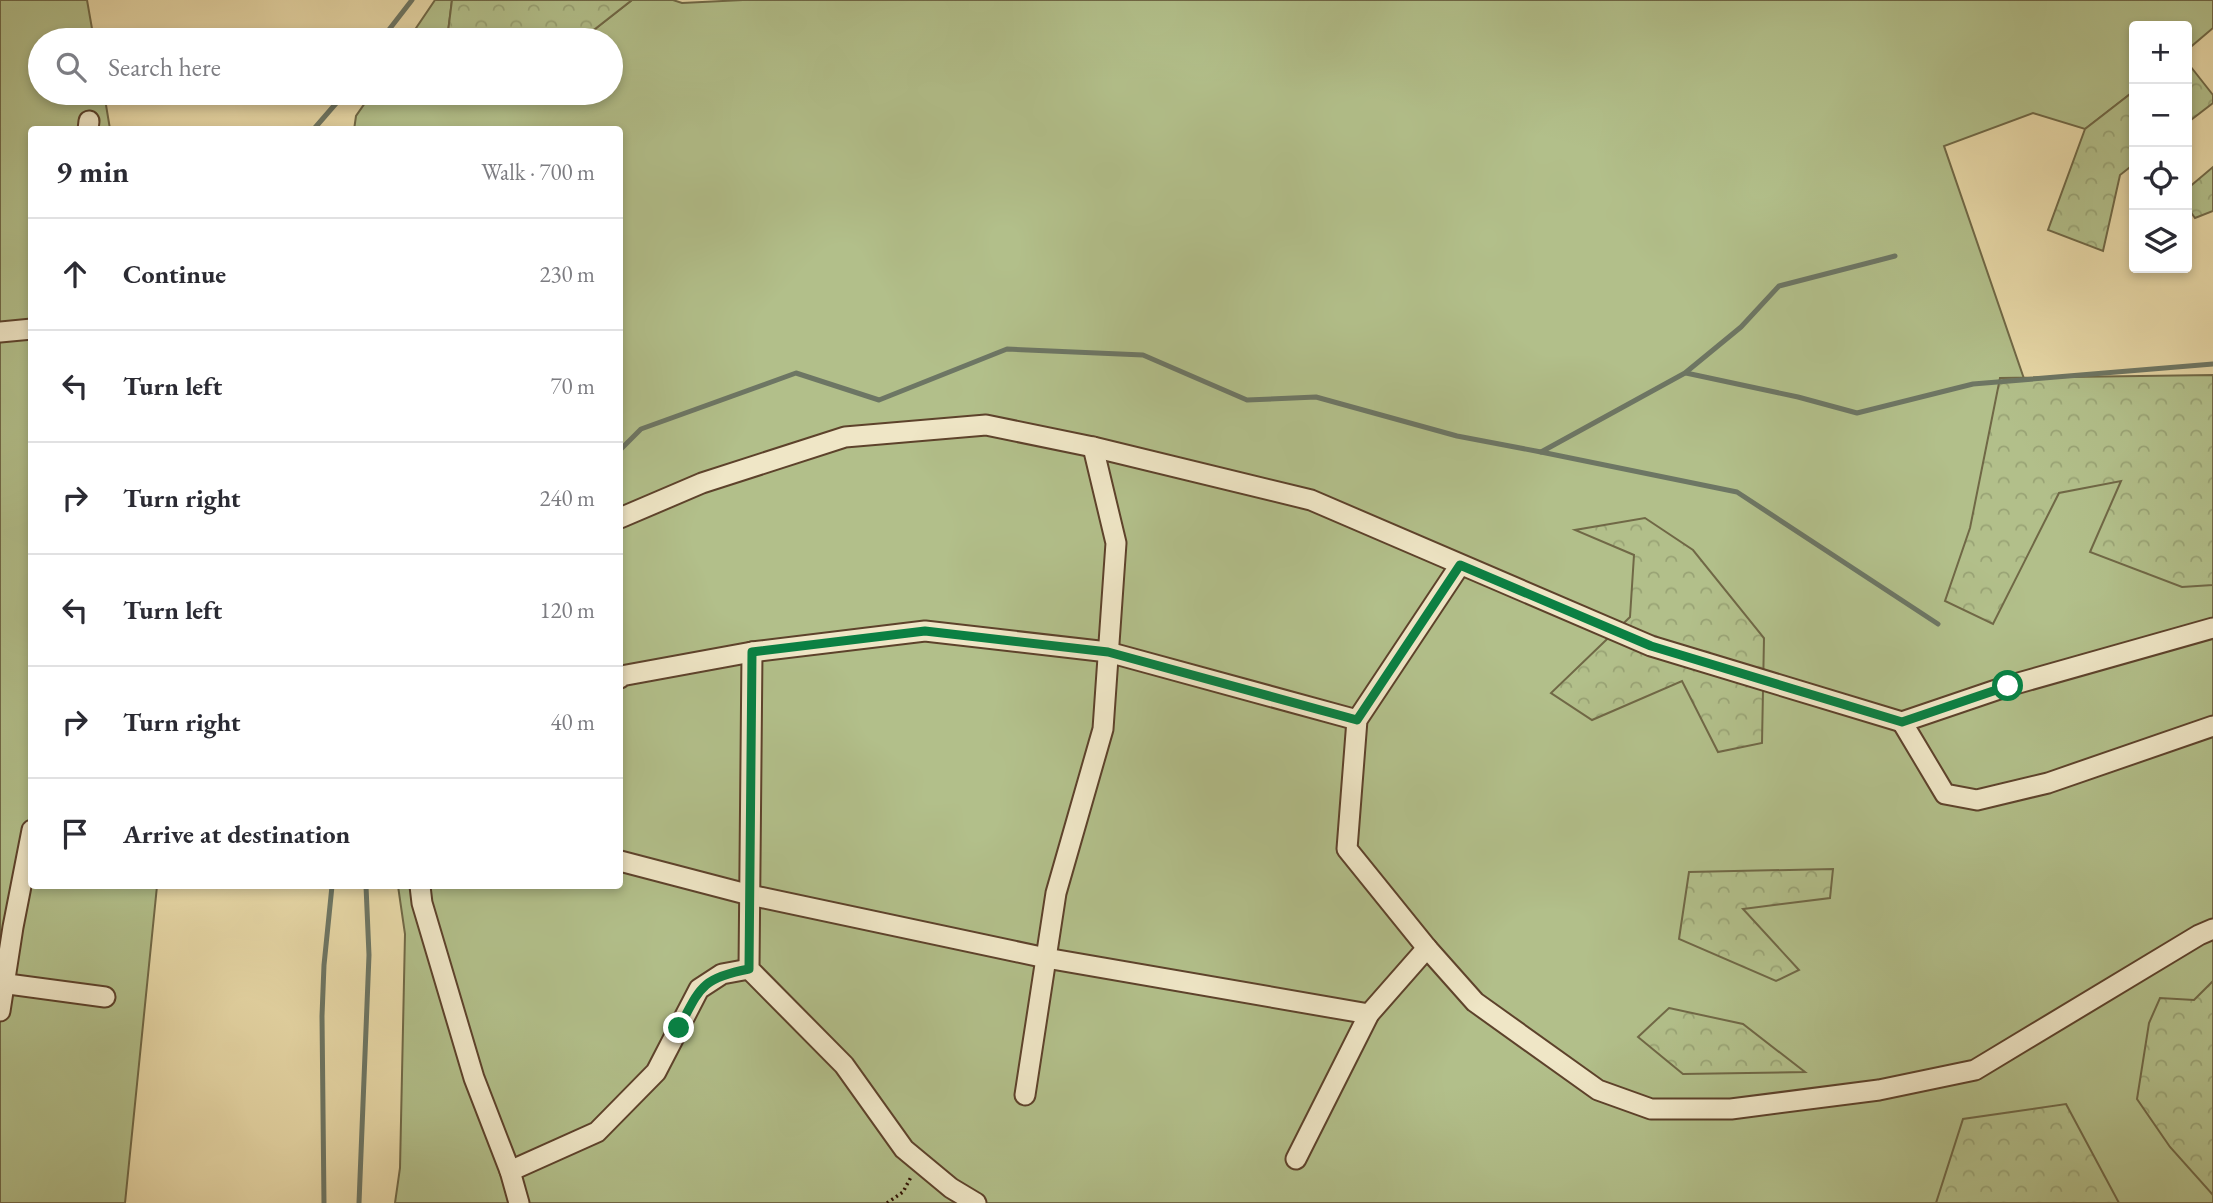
<!DOCTYPE html>
<html lang="en">
<head>
<meta charset="utf-8">
<style>
  :root { --surface:#fff; --page:#f7f7f7; --text:#2b2b33; --muted:#7c7c81; --line:#e1e1e2 }
  body { margin:0; font-family:"EB Garamond",serif; background:var(--page); color:var(--text) }
  .controls { position:absolute; right:21px; top:21px; display:grid; overflow:hidden; border-radius:7px; box-shadow:0 4px 10px #0003 }
  .controls button { width:63px; height:63px; display:grid; place-items:center; padding:0; border:0; border-bottom:2px solid var(--line); background:var(--surface); color:var(--text); font:35px sans-serif }
  .stop { position:absolute; width:21px; height:21px; margin:-16px; border:5px solid #0b8043; border-radius:50%; background:#fff }
  .stop.end { background:#0b8043; border-color:#fff; box-shadow:0 2px 7px #0008 }
  .list { margin:0; padding:0; list-style:none }
  h2 { display:flex; justify-content:space-between; align-items:center; height:91px; margin:0; padding:0 28px; font-size:30px }
  h2 small { font-size:23px; font-weight:400; color:var(--muted) }
  .list li { display:grid; grid-template-columns:46px 1fr auto; gap:21px; align-items:center; box-sizing:border-box; height:112px; padding:0 28px; border-top:2px solid var(--line) }
  .list b { display:block; font-size:26px; white-space:nowrap }
  .list em { font-size:23px; font-style:normal; color:var(--muted) }
  .icon { flex:none; width:38px; height:38px; fill:none; stroke:currentColor; stroke-width:2; stroke-linecap:round; stroke-linejoin:round }
  .map { position:relative; flex:none; width:2213px; height:1203px; overflow:hidden }
  .search { position:absolute; background:var(--surface); box-shadow:0 4px 10px #0003; left:28px; top:28px; width:595px; height:77px; display:flex; align-items:center; gap:18px; box-sizing:border-box; padding:0 24px; border-radius:38px; color:var(--muted); font-size:26px }
  .panel { position:absolute; background:var(--surface); box-shadow:0 4px 10px #0003; left:28px; top:126px; width:595px; height:763px; border-radius:7px }
  .map>svg:first-child { display:block }
</style>
</head>
<body>
<div class="map">
<svg width="2213" height="1203" viewBox="0 0 2213 1203">
  <defs>
    <pattern id="forest-crowns" width="20" height="18" patternUnits="userSpaceOnUse" patternTransform="scale(1.75)"><rect width="20" height="18" fill="#b2bf8a"/><path d="M2 6a3 3 0 1 1 6 0M12 15a3 3 0 1 1 6 0" fill="none" stroke="#99a375"/></pattern>
  </defs>
  <rect width="100%" height="100%" fill="#e7d8a7"/>
  <filter id="stains"><feTurbulence type="fractalNoise" baseFrequency=".00286" numOctaves="4"/><feColorMatrix values="0 0 0 0 .2 0 0 0 0 .09 0 0 0 0 .02 0 0 0 .5 -.17"/></filter>
  <radialGradient id="worn" r=".72"><stop offset=".6" stop-color="#630" stop-opacity="0"/><stop offset="1" stop-color="#630" stop-opacity=".3"/></radialGradient>
  <g fill="#b2bf8a" stroke="#706846" stroke-width="2">
    <path d="M0,0H87L94,40H40V93H104L110,129L32,130V886H157L125,1203H0Z"/>
    <path d="M435,0H452L447,40H408Z"/>
    <path d="M632,0H673L682,3L743,0H2213V28L2187,50V26H2134V91L2085,129L2033,113L1944,146L2032,402L2213,398V1203H395L400,1168L405,934L398,886H620V130H354L356,116L372,93H611V40H581Z"/>
  </g>
  <g fill="url(#forest-crowns)" stroke="#706846" stroke-width="2">
    <path d="M452,0H632L581,40H447Z"/>
    <path d="M2187,62L2213,95V103L2187,123Z"/>
    <path d="M2134,91V164L2120,175L2103,251L2048,230L2085,129Z"/>
    <path d="M2213,167V211L2195,218L2187,207V189Z"/>
    <path d="M2213,375V585L2182,587L2090,552L2121,481L2059,493L1993,624L1945,601L1970,528L2000,378Z"/>
    <path d="M1645,518L1693,550L1764,638L1762,743L1718,752L1682,681L1592,720L1551,693L1630,617L1634,555L1575,530Z"/>
    <path d="M1833,869L1830,898L1743,909L1799,970L1776,981L1679,939L1689,872Z"/>
    <path d="M2213,981V1195L2170,1147L2137,1099L2149,1023L2160,998L2194,1000Z"/>
    <path d="M1669,1008L1743,1024L1805,1072L1683,1074L1638,1037Z"/>
    <path d="M2066,1104L2119,1203H1936L1963,1119Z"/>
  </g>
  <g fill="none" stroke-linecap="round" stroke-linejoin="round">
    <g stroke="#6d7664" stroke-width="5">
      <path d="M381,40L412,0"/>
      <path d="M313,130L345,93"/>
      <path d="M1686,373L1798,397L1857,413L1973,384L2213,364"/>
      <path d="M620,450L641,429L796,373L879,400L1007,349L1143,355L1247,400L1316,397L1457,436L1541,452L1685,373L1741,327L1779,286L1895,256"/>
      <path d="M1541,452L1737,492L1938,624"/>
      <path d="M324,1203L322,1016L324,965L332,886"/>
      <path d="M359,1203L369,955L366,886"/>
    </g>
    <g stroke="#5d422b" stroke-width="23">
      <g id="minor">
        <path d="M88,130L89,121"/>
        <path d="M0,332L32,329"/>
        <path d="M620,518L702,483L845,437L986,425L1093,447L1311,500L1651,646L1902,722L2008,686L2213,628"/>
        <path d="M1460,565L1357,720L1347,849L1427,948L1475,1002L1598,1090L1651,1109H1731L1879,1090L1975,1070L2199,935L2213,929"/>
        <path d="M752,652L749,969L844,1065L904,1149L951,1188L976,1203"/>
        <path d="M620,678L621,676L752,652L925,631L1108,652L1357,720"/>
        <path d="M1902,722L1945,794L1977,800L2048,783L2213,726"/>
        <path d="M620,861L750,895L1046,958L1369,1014"/>
        <path d="M420,886L422,903L474,1078L510,1171L519,1203"/>
        <path d="M0,983L105,997"/>
        <path d="M0,1011L13,927L32,830"/>
        <path d="M1025,1095L1056,893L1103,729L1116,543L1093,447"/>
        <path d="M1296,1159L1369,1014L1427,948"/>
        <path d="M510,1171L597,1132L656,1072L699,989L722,974L749,969"/>
      </g>
    </g>
    <path stroke="#2f1002" stroke-width="3.5" stroke-dasharray="2 3.5" stroke-linecap="butt" d="M887,1203L903,1192L911,1177"/>
    <use href="#minor" stroke="#efe6c6" stroke-width="19"/>
  </g>
  <g fill="none" stroke-linecap="round" stroke-linejoin="round">
    <path stroke="#0b8043" stroke-width="9" d="M679,1028C700,988 701,978 749,969L752,652L925,631L1108,652L1357,720L1460,565L1651,646L1902,722L2008,686"/>
  </g>
  <rect width="100%" height="100%" filter="url(#stains)"/>
  <rect width="100%" height="100%" fill="url(#worn)"/>
</svg>
<div class="controls">
<button>+</button>
<button>−</button>
<button><svg class="icon" aria-label="locate" viewBox="0 0 24 24"><circle cx="12" cy="12" r="6"/><path d="M12 2v4M12 18v4M2 12h4M18 12h4"/></svg></button>
<button><svg class="icon" aria-label="layers" viewBox="0 0 24 24"><path d="M12 4l9 5-9 5-9-5zM3 14l9 5 9-5"/></svg></button>
</div>
<div class="stop" style="left:2008px;top:686px"></div>
<div class="stop end" style="left:679px;top:1028px"></div>
<div class="search"><svg class="icon" aria-label="search" viewBox="0 0 24 24"><circle cx="10" cy="10" r="6"/><path d="M15 15l6 6"/></svg>Search here</div>
<section class="panel">
<h2>9 min<small>Walk · 700 m</small></h2>
<ul class="list">
<li><svg class="icon" aria-label="ahead" viewBox="0 0 24 24"><path d="M12 20V5M6 11l6-6 6 6"/></svg><div><b>Continue</b></div><em>230 m</em></li>
<li><svg class="icon" aria-label="left" viewBox="0 0 24 24"><path d="M17 20v-9H6M10 6l-5 5 5 5"/></svg><div><b>Turn left</b></div><em>70 m</em></li>
<li><svg class="icon" aria-label="right" viewBox="0 0 24 24"><path d="M7 20v-9h11M14 6l5 5-5 5"/></svg><div><b>Turn right</b></div><em>240 m</em></li>
<li><svg class="icon" aria-label="left" viewBox="0 0 24 24"><path d="M17 20v-9H6M10 6l-5 5 5 5"/></svg><div><b>Turn left</b></div><em>120 m</em></li>
<li><svg class="icon" aria-label="right" viewBox="0 0 24 24"><path d="M7 20v-9h11M14 6l5 5-5 5"/></svg><div><b>Turn right</b></div><em>40 m</em></li>
<li><svg class="icon" aria-label="arrive" viewBox="0 0 24 24"><path d="M6 21V4h12l-3 4 3 4H6"/></svg><div><b>Arrive at destination</b></div></li>
</ul>
</section>
</div>
</body>
</html>
